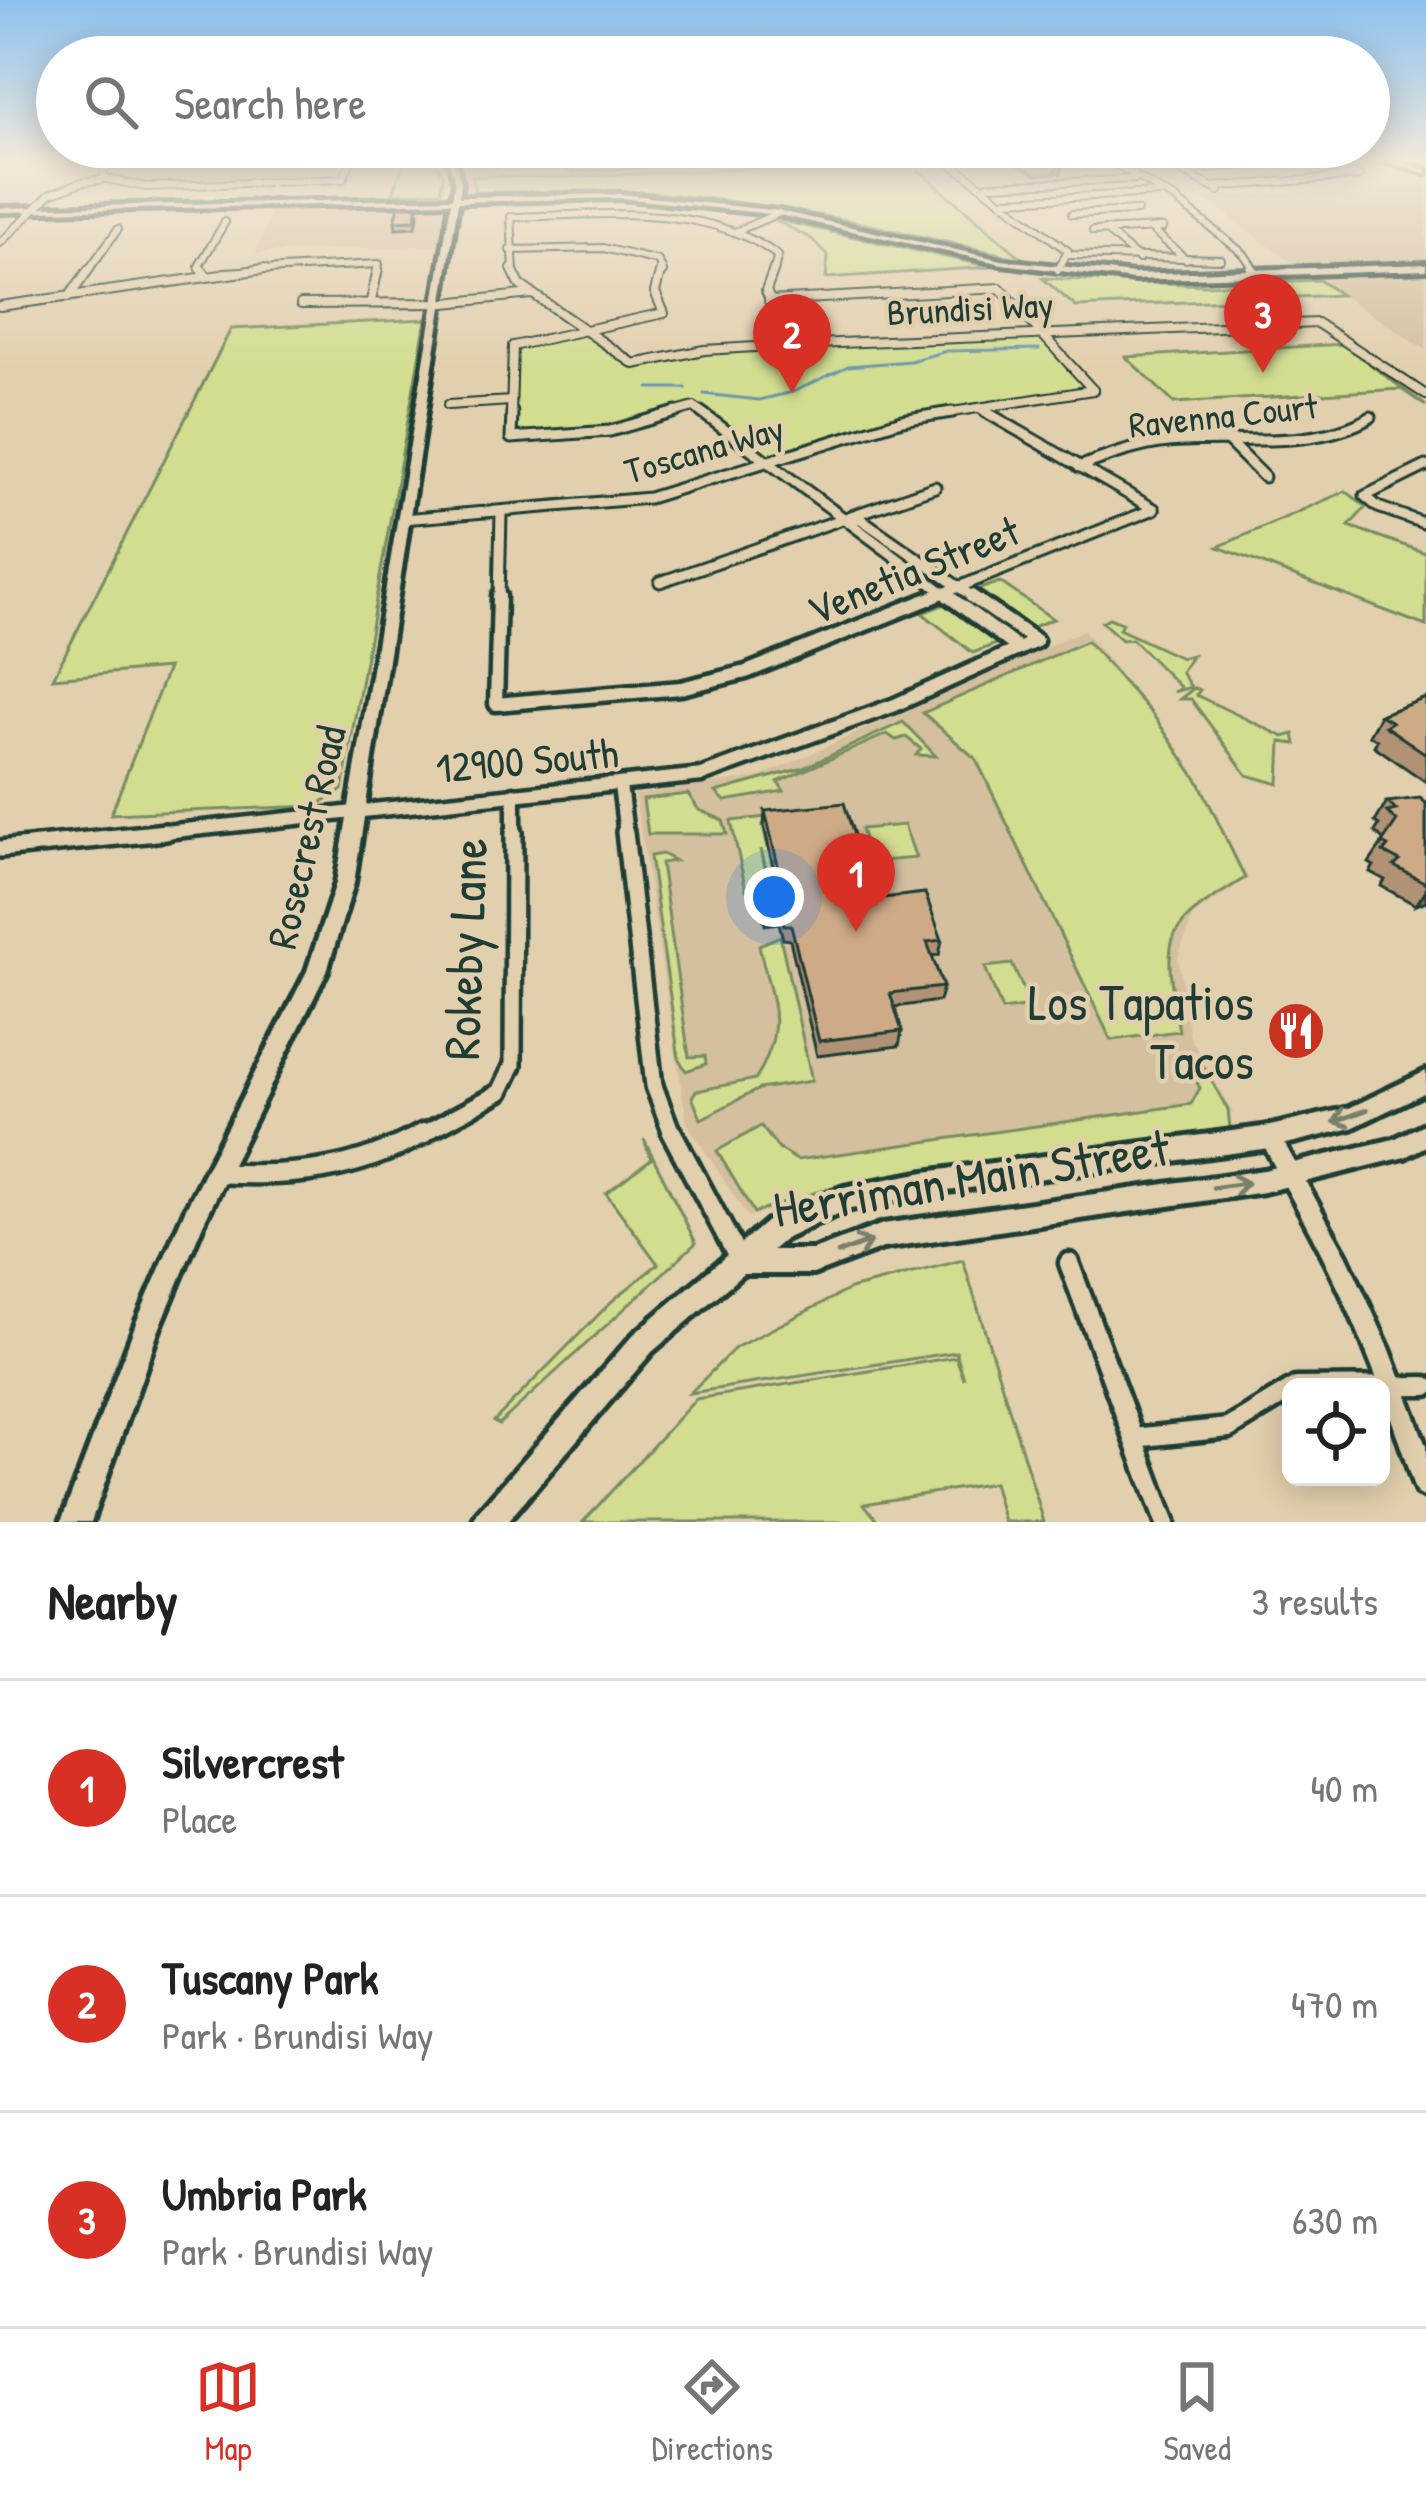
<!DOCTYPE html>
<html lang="en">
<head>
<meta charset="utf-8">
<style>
  :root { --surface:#fff; --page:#f6f6f6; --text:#222; --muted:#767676; --line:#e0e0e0; --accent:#d93025 }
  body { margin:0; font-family:"Patrick Hand",sans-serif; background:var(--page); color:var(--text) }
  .controls { position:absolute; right:36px; bottom:36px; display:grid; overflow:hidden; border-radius:18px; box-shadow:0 6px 30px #0003 }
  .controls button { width:108px; height:108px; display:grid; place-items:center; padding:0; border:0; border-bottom:3px solid var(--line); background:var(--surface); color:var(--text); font:60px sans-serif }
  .you { position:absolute; left:774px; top:897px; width:42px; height:42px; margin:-30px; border:9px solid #fff; border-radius:50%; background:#1a73e8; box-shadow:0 0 0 18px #1a73e833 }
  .badge { display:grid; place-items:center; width:78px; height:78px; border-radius:50%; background:var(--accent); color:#fff; font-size:39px; font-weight:700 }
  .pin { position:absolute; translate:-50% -99px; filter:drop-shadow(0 3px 6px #0008) }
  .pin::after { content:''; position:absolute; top:63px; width:42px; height:36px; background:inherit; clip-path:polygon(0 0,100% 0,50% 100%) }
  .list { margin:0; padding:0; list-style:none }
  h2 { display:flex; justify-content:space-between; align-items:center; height:156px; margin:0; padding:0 48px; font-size:51px }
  h2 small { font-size:39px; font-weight:400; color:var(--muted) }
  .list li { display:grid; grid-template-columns:78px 1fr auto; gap:36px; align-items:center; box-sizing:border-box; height:216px; padding:0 48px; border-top:3px solid var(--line) }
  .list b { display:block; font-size:45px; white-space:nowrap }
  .list p { margin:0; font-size:39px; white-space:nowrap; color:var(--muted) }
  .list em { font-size:39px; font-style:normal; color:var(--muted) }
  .icon { flex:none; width:66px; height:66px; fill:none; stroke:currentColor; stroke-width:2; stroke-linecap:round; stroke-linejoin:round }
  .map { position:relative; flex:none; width:1426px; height:1522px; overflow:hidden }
  .search { position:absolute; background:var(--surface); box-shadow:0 6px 30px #0003; left:36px; right:36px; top:36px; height:132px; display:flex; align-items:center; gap:30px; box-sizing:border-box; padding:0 42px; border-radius:66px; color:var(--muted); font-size:45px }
  .sheet { height:804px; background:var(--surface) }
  nav { display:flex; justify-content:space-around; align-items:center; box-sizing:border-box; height:168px; border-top:3px solid var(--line); background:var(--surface); font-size:33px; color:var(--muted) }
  nav a { display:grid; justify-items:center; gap:6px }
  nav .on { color:var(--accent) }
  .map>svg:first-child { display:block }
</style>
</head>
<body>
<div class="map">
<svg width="1426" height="1522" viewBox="0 0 1426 1522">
  <rect width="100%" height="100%" fill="#e2cfad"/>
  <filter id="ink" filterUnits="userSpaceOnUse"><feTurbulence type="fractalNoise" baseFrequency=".00833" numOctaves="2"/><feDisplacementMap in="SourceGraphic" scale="24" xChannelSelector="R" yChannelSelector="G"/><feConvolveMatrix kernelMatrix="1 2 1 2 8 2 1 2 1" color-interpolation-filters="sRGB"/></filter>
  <g filter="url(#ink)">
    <g fill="#d4bf9e">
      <path d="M122,158L317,159L310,178L162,185L115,179L110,172Z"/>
      <path d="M1426,185V262L1298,268L1204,198Z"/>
      <path d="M445,201L438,245L256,253L274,205Z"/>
      <path d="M1426,274V350L1319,280Z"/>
      <path d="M1084,630L1178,747L1248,878L1193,915L1178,958L1190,1037L1233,1113L838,1181L748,1217L687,1123L635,795L760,777Z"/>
    </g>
    <g fill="#d2dd90" stroke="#788d62" stroke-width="3">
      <path d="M404,158H434L443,175L441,191L393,194Z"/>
      <path d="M908,161L1023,259L843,219L717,199L650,192H474L473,176L564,177Z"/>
      <path d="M772,219L991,267L826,278L828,256L812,239Z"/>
      <path d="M1042,278L1205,285L1319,280L1341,295L1076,307Z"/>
      <path d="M426,319L342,790L315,806L111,814L168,668L53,678L231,329Z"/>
      <path d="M1037,330L1093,390L902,420L768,460L694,408L610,431L511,438L513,346L584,331L634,364L704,350Z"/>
      <path d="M1343,344L1426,406L1401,389L1174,403L1126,357Z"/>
      <path d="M1346,491L1366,507L1349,526L1426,553V626L1218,547Z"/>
      <path d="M1000,582L1053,619L1030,628L977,590Z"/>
      <path d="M945,604L998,643L973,653L922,613Z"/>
      <path d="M1109,618L1122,623L1119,629L1181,658L1192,655L1181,672L1191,687L1173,692L1181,688L1132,639L1122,640L1102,622Z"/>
      <path d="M1087,641L1153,715L1199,782L1245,878C1159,930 1163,934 1179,1031L1111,1040L976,759L923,713Z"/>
      <path d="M1194,688L1200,690L1196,695L1284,737L1294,734L1296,744L1281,742L1279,784L1247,775L1191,699H1180Z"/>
      <path d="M903,722L936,756L916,755L921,749L906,737L896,740L887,734L778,782L784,791L725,801L716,792L803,768Z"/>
      <path d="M688,794L699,810L723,820L727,834H648L643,799Z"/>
      <path d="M783,815L789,822L763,825L777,888H771L761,849L771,899L746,890L731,821Z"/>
      <path d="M904,825L916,858L871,862L861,829Z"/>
      <path d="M662,854L675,861L661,863L689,1057L705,1056L706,1064L686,1071L679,1059L650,856Z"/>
      <path d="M780,936L812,1081L759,1089L701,1119L692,1097L696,1091L756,1079C788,1023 772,1005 759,945Z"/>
      <path d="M1012,964L1031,1006L1002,1010L985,967Z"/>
      <path d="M1201,1062L1228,1110L1230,1128L841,1184L754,1213L717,1151L761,1126L779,1149L797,1160L1191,1104L1200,1088L1188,1065Z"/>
      <path d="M644,1139L696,1243L499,1424L494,1421L612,1301L658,1264L606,1193L651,1159Z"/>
      <path d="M963,1260L1044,1522H1004L993,1483L864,1504L879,1522H583L696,1399L956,1357L964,1379L956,1352L690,1393L735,1348L850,1289Z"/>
    </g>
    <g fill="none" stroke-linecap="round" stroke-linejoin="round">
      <g stroke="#6c97ad" stroke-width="3">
        <path d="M649,388H686"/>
        <path d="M704,394L759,400L793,392L848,366L910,361L947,351L1039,349"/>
      </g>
      <g stroke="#1f3d34" stroke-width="10">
        <g id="minor-far5">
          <path d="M563,158L565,166L573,168L736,158"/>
          <path d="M944,158L1068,251L1058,270"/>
          <path d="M1156,158L1219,191"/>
          <path d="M1298,160L1354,174"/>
          <path d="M517,162L544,158"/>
          <path d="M1115,164L1175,199L1244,254L1256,272"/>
          <path d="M1181,171L1301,160"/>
          <path d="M106,179L103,171L119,158"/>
          <path d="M988,185L1136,179"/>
          <path d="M1212,187L1359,176"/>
          <path d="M1006,200L1163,193"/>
          <path d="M1072,214L1137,211"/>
          <path d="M1151,229L1186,259"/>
          <path d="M1105,230L1139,259"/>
          <path d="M737,231L779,213"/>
          <path d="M1093,231L1163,228"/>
          <path d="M0,243L50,194L82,182L106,179L146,187L343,179L352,158"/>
          <path d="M510,250L603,248L658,261L663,272"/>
          <path d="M1070,255L1221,259"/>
          <path d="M87,272L118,229"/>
          <path d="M203,272L199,266L225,222"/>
          <path d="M224,272L379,264L377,272"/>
          <path d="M514,272L511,217C597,215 706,201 778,256L773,272"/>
        </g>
      </g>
      <g stroke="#1f3d34" stroke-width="12">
        <g id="minor-far4">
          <path d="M201,269L206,275"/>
          <path d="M512,269L520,285L634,364L704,350L791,345"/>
          <path d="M774,269L766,291L791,345"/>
          <path d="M1251,269L1261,275"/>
          <path d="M69,297L89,269"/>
          <path d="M371,301L378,269"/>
          <path d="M769,301L1000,288L1093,390"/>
          <path d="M301,304L445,303L532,294"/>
          <path d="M0,306L264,269"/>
          <path d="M791,345L1317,323L1426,395"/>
          <path d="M448,405L511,401"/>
          <path d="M981,409L992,415"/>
          <path d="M511,415L513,346L664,313L655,292L661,269"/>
          <path d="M666,415L694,407L705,415"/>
          <path d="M933,415L1093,390"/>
        </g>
      </g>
      <g stroke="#1f3d34" stroke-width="15">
        <g id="minor-far3">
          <path d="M512,412L511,438L610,431L676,412"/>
          <path d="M701,412L952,599"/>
          <path d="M986,412L1154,509"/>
          <path d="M1226,439L1264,477"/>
          <path d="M1426,466L1365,496L1378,507L1426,524"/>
          <path d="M1079,467C1108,456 1138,445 1169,442C1232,436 1314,451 1371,417"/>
          <path d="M849,517L861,519L976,599"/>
          <path d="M403,519L649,498L902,420L952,412"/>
          <path d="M660,582L935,487"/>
          <path d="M499,599L501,513"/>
          <path d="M929,599L1154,509"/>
        </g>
      </g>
      <g stroke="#1f3d34" stroke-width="21">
        <g id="minor-far2">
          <path d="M499,596L496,704L681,688L746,672L936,596"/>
          <path d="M948,596L1019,649"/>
          <path d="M971,596L1036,641"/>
          <path d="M620,785L626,835"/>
          <path d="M137,835L702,775L895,705L1036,641"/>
          <path d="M514,835V794"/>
        </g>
      </g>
      <g stroke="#1f3d34" stroke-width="24">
        <g id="minor-far1">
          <path d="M625,832L654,1086L673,1136"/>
          <path d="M0,849L166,832"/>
          <path d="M419,1136L500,1092L513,1065L514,832"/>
        </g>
      </g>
      <g stroke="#1f3d34" stroke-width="27">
        <g id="minor">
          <path d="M672,1133L739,1259"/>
          <path d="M216,1173C293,1178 355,1171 424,1133"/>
          <path d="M1069,1263L1165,1522"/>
          <path d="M1296,1387L1426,1386"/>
          <path d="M1134,1438L1229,1428L1291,1390"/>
        </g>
      </g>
      <g stroke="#1f3d34" stroke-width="9">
        <path id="tertiary" d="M1270,1127L1277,1130L1347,1256L1390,1350L1426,1446V1498L1417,1494L1413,1485C1390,1410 1364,1339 1329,1269C1308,1224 1281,1182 1260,1137L1263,1130Z"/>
      </g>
      <g stroke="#1f3d34" stroke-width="10">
        <g id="secondary">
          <path d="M448,158H454L461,182L459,197L621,194L779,211L1002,260L1134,274L1426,264V270L1134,280L1002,264L779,215L621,198L458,202L354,883L327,971L203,1224L158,1332L91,1522H61L136,1323L186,1208L307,971L336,883L451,202L0,212V208L452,198L455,182Z"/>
          <path d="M1374,158H1386L1426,169V173Z"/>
          <path d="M1426,1071V1092L1352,1128L1270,1148L925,1194L846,1210L785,1239L772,1250H813L883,1224L1264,1170L1394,1139L1426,1123V1146L1405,1157L1264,1192L883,1248L813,1274H743L652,1352L507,1522H473L478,1512L634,1334L767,1221L844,1187L925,1172L1270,1126L1349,1108Z"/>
        </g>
      </g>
      <use href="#minor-far5" stroke="#e2cfad" stroke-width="6"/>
      <use href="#minor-far4" stroke="#e2cfad" stroke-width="8"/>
      <use href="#minor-far3" stroke="#e2cfad" stroke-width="9"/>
      <use href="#minor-far2" stroke="#e2cfad" stroke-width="12"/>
      <use href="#minor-far1" stroke="#e2cfad" stroke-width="15"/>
      <use href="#minor" stroke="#e2cfad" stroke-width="18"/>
      <use href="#tertiary" fill="#e2cfad" fill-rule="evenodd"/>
      <use href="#secondary" fill="#e2cfad" fill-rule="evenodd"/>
    </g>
    <g fill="#b29274" stroke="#1f3d34" stroke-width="3">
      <path d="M1015,158H1055L1063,164L1061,173L1036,174L1014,162Z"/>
      <path d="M419,212L416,227L396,228L395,221Z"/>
      <path d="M1426,698V782L1374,746L1377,740L1369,735L1380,715Z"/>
      <path d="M1387,802L1426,803V901L1416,905L1381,886L1385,880L1370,872L1374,866L1369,863L1384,841L1375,832L1379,825L1375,822Z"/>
      <path d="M765,811L874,899L942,940L939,955L932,956L943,987L939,1001L895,1007L902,1031L899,1046L817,1056L790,940L783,939L779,923L765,925L761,907L762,892L771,891L772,875H775L764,826Z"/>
    </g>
    <g fill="#91775e" stroke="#1f3d34" stroke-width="3">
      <path d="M1057,164H1063L1061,173H1055Z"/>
      <path d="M1426,890V901L1416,905Z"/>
    </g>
    <g fill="#cfaa87" stroke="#1f3d34" stroke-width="3">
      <path d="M1025,158H1055L1063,164L1038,165Z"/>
      <path d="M399,206H418L415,220L395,221Z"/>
      <path d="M1426,698V754L1385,726L1392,722L1380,715Z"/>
      <path d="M1420,798L1426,803V883L1394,866L1400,861L1383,852L1388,846L1382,843L1397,821L1387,812L1396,810L1387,802Z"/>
      <path d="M844,803L874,899L925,893L942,940L927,942L943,987L890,993L902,1031L819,1041L791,925H784L780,908L766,910L762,892L776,891L772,875L780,874L765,811Z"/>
    </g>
    <defs><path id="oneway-shaft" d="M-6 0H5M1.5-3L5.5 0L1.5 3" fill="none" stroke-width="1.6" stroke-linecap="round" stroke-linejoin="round" transform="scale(3)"/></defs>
    <g stroke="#777f6a">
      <use href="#oneway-shaft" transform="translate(1350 1116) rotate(160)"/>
      <use href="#oneway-shaft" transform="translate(1231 1185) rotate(-8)"/>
      <use href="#oneway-shaft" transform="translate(855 1247) rotate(-20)"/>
    </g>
  </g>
  <linearGradient id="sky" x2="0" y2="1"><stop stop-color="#8bc0f0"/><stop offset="0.43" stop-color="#f2e9da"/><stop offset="1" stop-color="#f2e9da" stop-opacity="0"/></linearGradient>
  <rect width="1426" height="371" fill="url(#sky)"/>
  <defs>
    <g id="restaurant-disc" transform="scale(3)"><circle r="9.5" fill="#c8321e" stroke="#e2cfad"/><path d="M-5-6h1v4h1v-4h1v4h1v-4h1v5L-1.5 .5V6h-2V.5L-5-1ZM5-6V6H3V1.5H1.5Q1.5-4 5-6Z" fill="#fff"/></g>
  </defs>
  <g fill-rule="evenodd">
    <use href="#restaurant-disc" x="1296" y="1031"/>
  </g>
  <g text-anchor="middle" stroke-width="9" stroke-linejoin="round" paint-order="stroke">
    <g font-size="36" fill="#1f3d34" stroke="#e2cfad">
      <text transform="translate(970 308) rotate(-3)" y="13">Brundisi Way</text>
      <text transform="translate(1223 415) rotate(-6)" y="13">Ravenna Court</text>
      <text transform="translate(704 449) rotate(-16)" y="13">Toscana Way</text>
    </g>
    <g font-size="42" fill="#1f3d34" stroke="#e2cfad">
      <text transform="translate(913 570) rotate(-22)" y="15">Venetia Street</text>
      <text transform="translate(527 760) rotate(-5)" y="15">12900 South</text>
      <text transform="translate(306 837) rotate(-77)" y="15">Rosecrest Road</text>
    </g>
    <g font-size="51" fill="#1f3d34" stroke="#e2cfad">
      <text transform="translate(465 949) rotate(-88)" y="18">Rokeby Lane</text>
      <text transform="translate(971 1178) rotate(-9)" y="18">Herriman Main Street</text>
    </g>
    <g font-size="51" fill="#1f3d34" stroke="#e2cfad" text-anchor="end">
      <text x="1254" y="1020">Los Tapatios<tspan x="1254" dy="59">Tacos</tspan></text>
    </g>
  </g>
</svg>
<div class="controls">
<button><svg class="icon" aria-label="locate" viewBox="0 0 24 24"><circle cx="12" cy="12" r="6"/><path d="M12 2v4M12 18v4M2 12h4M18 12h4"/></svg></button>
</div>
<div class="you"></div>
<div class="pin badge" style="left:856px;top:932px">1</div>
<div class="pin badge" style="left:792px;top:393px">2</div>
<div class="pin badge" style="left:1263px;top:373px">3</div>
<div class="search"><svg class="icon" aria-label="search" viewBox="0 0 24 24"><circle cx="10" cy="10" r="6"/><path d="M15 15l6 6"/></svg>Search here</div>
</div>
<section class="sheet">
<h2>Nearby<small>3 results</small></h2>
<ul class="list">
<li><span class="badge">1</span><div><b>Silvercrest</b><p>Place</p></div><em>40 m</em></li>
<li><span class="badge">2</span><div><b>Tuscany Park</b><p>Park · Brundisi Way</p></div><em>470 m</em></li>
<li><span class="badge">3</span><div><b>Umbria Park</b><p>Park · Brundisi Way</p></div><em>630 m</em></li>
</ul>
</section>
<nav>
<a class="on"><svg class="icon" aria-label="map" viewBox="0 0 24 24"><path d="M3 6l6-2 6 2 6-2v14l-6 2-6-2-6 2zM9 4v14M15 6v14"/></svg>Map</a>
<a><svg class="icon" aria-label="directions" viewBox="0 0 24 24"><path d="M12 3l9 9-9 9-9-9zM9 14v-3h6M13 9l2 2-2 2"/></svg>Directions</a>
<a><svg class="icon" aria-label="saved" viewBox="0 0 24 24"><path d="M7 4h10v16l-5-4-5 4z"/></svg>Saved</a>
</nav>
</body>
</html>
